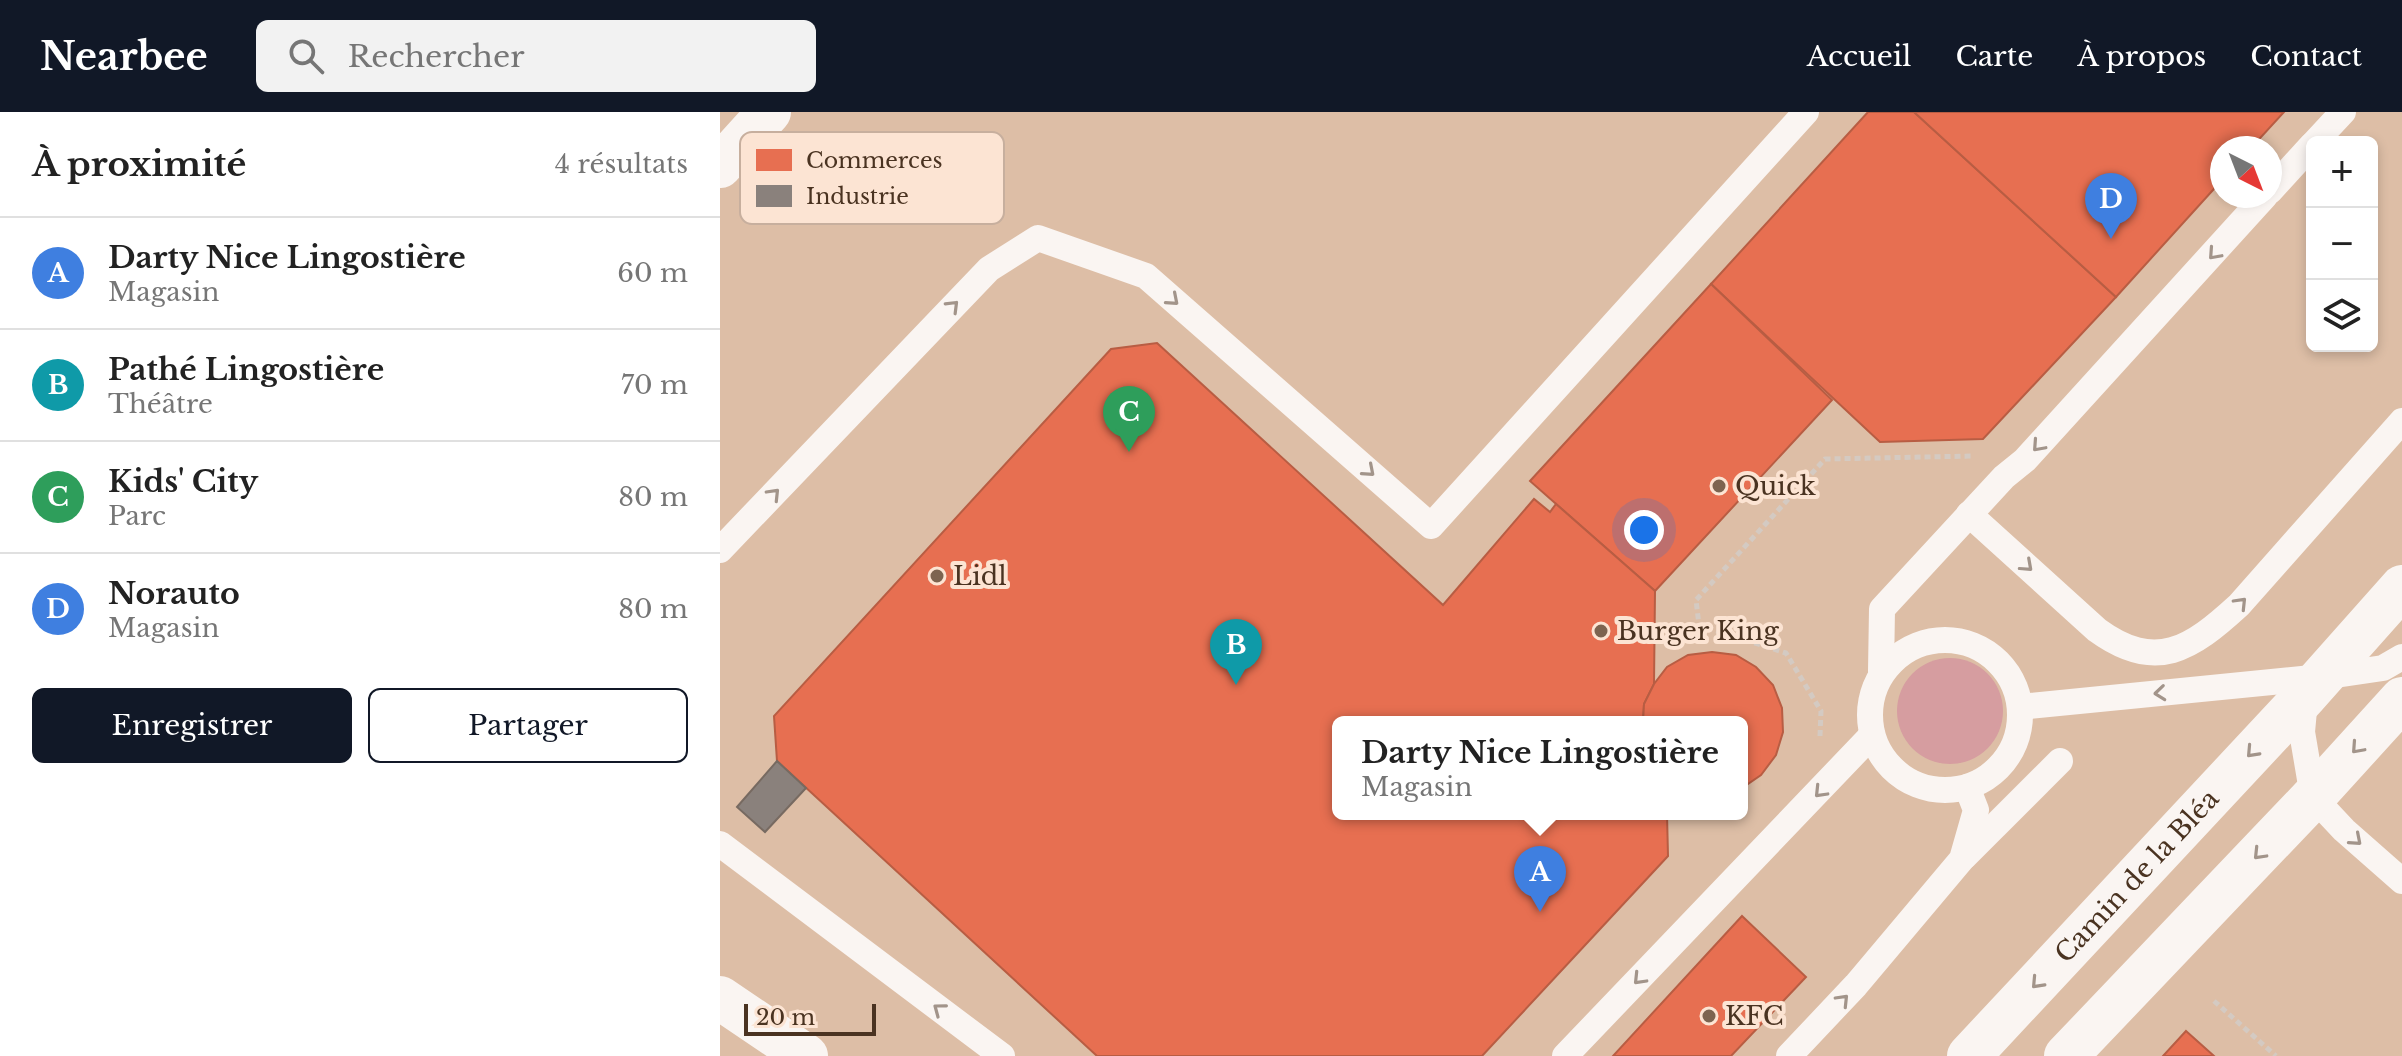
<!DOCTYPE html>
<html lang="fr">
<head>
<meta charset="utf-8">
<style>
  :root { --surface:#fff; --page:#f2f2f2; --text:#222; --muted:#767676; --line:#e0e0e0; --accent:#111827 }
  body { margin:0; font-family:"Libre Baskerville",serif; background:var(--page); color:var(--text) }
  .controls { position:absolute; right:24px; top:24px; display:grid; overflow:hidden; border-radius:12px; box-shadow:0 4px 12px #0003 }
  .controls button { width:72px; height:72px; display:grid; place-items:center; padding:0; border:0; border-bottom:2px solid var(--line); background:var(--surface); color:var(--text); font:40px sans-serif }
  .compass { position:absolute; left:1490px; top:24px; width:72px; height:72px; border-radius:50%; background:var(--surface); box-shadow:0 4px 12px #0003; rotate:138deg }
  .scale { position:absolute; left:24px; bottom:20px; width:132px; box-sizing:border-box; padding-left:8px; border:4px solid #4a3321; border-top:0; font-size:22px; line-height:28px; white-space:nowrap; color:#4a3321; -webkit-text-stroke:6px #fce4d3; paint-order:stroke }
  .you { position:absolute; left:924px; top:418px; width:28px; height:28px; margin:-20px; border:6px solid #fff; border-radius:50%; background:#1a73e8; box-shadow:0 0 0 12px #1a73e833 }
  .badge { display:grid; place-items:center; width:52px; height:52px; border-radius:50%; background:var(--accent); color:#fff; font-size:26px; font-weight:700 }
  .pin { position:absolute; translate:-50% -66px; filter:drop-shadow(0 2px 4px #0008) }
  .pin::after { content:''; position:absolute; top:42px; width:28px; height:24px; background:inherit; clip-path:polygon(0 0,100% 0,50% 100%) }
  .popup { position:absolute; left:612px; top:604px; width:416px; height:104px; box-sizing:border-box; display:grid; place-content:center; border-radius:12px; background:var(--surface); filter:drop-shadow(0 2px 6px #0005); font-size:26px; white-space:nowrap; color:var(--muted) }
  .popup b { font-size:30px; color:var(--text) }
  .popup::after { content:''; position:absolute; left:50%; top:100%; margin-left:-16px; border:16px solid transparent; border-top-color:var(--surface) }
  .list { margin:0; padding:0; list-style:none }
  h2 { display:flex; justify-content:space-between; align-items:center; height:104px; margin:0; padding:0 32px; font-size:34px }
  h2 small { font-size:26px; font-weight:400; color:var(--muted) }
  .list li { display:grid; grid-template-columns:52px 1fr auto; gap:24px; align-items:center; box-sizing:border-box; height:112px; padding:0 32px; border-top:2px solid var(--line) }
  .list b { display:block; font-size:30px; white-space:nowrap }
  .list p { margin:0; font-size:26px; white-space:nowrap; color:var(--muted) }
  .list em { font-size:26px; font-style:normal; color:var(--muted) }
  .actions { display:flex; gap:16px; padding:24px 32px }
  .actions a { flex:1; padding:18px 0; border:2px solid var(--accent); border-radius:12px; text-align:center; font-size:28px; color:var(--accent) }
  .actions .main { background:var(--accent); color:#fff }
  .icon { flex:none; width:44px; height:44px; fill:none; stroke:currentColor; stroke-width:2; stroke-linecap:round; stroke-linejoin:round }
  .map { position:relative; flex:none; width:1682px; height:944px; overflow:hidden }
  header { display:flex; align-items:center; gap:48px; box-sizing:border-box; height:112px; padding:0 40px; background:var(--accent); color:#fff }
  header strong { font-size:38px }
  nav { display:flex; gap:44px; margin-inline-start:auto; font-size:28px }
  .search { width:560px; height:72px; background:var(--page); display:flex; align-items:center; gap:20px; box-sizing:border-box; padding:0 28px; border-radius:12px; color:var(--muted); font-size:30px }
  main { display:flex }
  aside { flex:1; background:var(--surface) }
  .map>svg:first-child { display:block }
</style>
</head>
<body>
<header>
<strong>Nearbee</strong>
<div class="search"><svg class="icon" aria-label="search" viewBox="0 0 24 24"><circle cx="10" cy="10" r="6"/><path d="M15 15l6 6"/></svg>Rechercher</div>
<nav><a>Accueil</a><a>Carte</a><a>À propos</a><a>Contact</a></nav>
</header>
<main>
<aside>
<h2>À proximité<small>4 résultats</small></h2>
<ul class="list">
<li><span class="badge" style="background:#3f7fe0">A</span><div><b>Darty Nice Lingostière</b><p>Magasin</p></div><em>60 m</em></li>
<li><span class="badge" style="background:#0f9aa8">B</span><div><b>Pathé Lingostière</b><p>Théâtre</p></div><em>70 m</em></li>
<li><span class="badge" style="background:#2e9e5b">C</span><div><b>Kids' City</b><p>Parc</p></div><em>80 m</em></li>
<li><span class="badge" style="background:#3f7fe0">D</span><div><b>Norauto</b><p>Magasin</p></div><em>80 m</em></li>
</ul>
<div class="actions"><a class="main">Enregistrer</a><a>Partager</a></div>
</aside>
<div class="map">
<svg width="1682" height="944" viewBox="0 0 1682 944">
  <rect width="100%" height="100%" fill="#ddbea6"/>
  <circle fill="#d69da0" cx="1230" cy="599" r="53"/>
  <g fill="#e76f51" stroke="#b85d43" stroke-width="2">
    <path d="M1148,0H1194L1396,185L1263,327L1160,330L991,172Z"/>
    <path d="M1194,0H1564L1531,36H1502V68L1396,185Z"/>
    <path d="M991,172L1112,288L935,479L810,369Z"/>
    <path d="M437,231L723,493L814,387L830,400L836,392L935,479L934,572L924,592L923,610H618V702H947L948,744L762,944H377L57,649L54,604L391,237Z"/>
    <path d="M992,540L1016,543L1036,555L1053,573L1062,596L1063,620L1056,643L1041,663L1022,676V610H923L924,592L934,572L947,555L968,543Z"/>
    <path d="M1022,804L1086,865L1011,944H893Z"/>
    <path d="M1466,919L1494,944H1443Z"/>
  </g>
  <path fill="#8a817c" stroke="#776a61" stroke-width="2" d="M57,649L86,676L45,720L17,695Z"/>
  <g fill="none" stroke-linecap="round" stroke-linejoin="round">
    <g stroke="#d4cac2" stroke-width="5" stroke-dasharray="6 4" stroke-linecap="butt">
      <path d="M1100,624L1101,599L1066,541L979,513L976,488L1105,347L1254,344"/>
      <path d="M1494,889L1556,944"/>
    </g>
    <g stroke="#faf5f2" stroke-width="26">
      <path d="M1595,30L1623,0"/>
      <path d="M1550,79L1592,33"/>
      <path d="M1249,402L1377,518C1436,561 1471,537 1519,493L1682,309"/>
      <path d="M0,438L269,157L318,126L426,164L711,414L1086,0"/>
      <circle cx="1225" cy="603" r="75"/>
      <path d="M1161,559L1162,497L1284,365L1305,348L1545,84"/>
      <path d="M1585,587L1582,620L1593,685L1624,718L1682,769"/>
      <path d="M1300,595L1602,565L1663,556L1682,545"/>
      <path d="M0,732L282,944"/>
      <path d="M1245,744L1340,649"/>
      <path d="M845,944L1152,623"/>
      <path d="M1069,944L1136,873L1242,747L1256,698L1247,675"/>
    </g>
    <g stroke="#faf5f2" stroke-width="44">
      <path d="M0,54L49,0"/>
      <path d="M0,886L86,944"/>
      <path id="s1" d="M1249,944L1586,583L1682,475"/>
      <path d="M1346,944L1593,685L1682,587"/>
    </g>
  </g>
  <defs><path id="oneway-chevron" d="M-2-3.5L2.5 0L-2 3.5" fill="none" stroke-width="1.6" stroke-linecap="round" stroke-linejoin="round" transform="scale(2)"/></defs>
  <g stroke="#a2948a">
    <use href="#oneway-chevron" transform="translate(1494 142) rotate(132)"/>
    <use href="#oneway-chevron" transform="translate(453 188) rotate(41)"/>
    <use href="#oneway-chevron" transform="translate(233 194) rotate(-45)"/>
    <use href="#oneway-chevron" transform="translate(1318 334) rotate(132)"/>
    <use href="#oneway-chevron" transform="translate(649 359) rotate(41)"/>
    <use href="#oneway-chevron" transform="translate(54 382) rotate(-46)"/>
    <use href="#oneway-chevron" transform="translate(1307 454) rotate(42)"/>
    <use href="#oneway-chevron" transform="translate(1521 491) rotate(-46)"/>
    <use href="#oneway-chevron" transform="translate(1440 581) rotate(174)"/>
    <use href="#oneway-chevron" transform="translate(1637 636) rotate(132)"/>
    <use href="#oneway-chevron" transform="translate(1532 640) rotate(133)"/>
    <use href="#oneway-chevron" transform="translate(1100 680) rotate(134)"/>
    <use href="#oneway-chevron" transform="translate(1636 728) rotate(41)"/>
    <use href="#oneway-chevron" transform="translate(1539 742) rotate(134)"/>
    <use href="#oneway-chevron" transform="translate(919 867) rotate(134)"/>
    <use href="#oneway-chevron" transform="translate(1317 871) rotate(133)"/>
    <use href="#oneway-chevron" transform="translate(1123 888) rotate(-46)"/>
    <use href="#oneway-chevron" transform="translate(219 897) rotate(-143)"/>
  </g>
  <g fill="#7d6450" stroke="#fce4d3" stroke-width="3">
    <circle cx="999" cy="374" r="8"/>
    <circle cx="217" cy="464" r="8"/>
    <circle cx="881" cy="519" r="8"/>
    <circle cx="989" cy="904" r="8"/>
  </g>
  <g text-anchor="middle" stroke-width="8" stroke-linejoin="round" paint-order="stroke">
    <g font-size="26" fill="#4a3321" stroke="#fce4d3" text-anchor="start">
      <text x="1015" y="383">Quick</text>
      <text x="233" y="473">Lidl</text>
      <text x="897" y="528">Burger King</text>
      <text x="1005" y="913">KFC</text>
    </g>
    <g font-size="26" fill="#4a3321" stroke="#fce4d3">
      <text dy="9" stroke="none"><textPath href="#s1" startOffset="246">Camin de la Bléa</textPath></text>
    </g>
  </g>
  <rect x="20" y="20" width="264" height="92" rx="12" fill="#fce4d3" stroke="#c7af9e" stroke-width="2"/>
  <rect x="36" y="37" width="36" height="22" fill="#e76f51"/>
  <rect x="36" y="73" width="36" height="22" fill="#8a817c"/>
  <g font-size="22" fill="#4a3321">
    <text x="86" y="56">Commerces</text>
    <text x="86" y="92">Industrie</text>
  </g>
</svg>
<div class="controls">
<button>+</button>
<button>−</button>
<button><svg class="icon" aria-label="layers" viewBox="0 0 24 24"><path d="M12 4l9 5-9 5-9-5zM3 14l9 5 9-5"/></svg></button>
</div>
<svg class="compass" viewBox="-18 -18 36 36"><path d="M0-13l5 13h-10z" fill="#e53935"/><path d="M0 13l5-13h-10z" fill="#767676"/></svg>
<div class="scale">20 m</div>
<div class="you"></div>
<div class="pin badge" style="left:820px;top:800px;background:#3f7fe0">A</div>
<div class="popup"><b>Darty Nice Lingostière</b>Magasin</div>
<div class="pin badge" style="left:516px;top:573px;background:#0f9aa8">B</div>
<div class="pin badge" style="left:409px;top:340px;background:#2e9e5b">C</div>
<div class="pin badge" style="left:1391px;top:127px;background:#3f7fe0">D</div>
</div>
</main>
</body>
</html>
